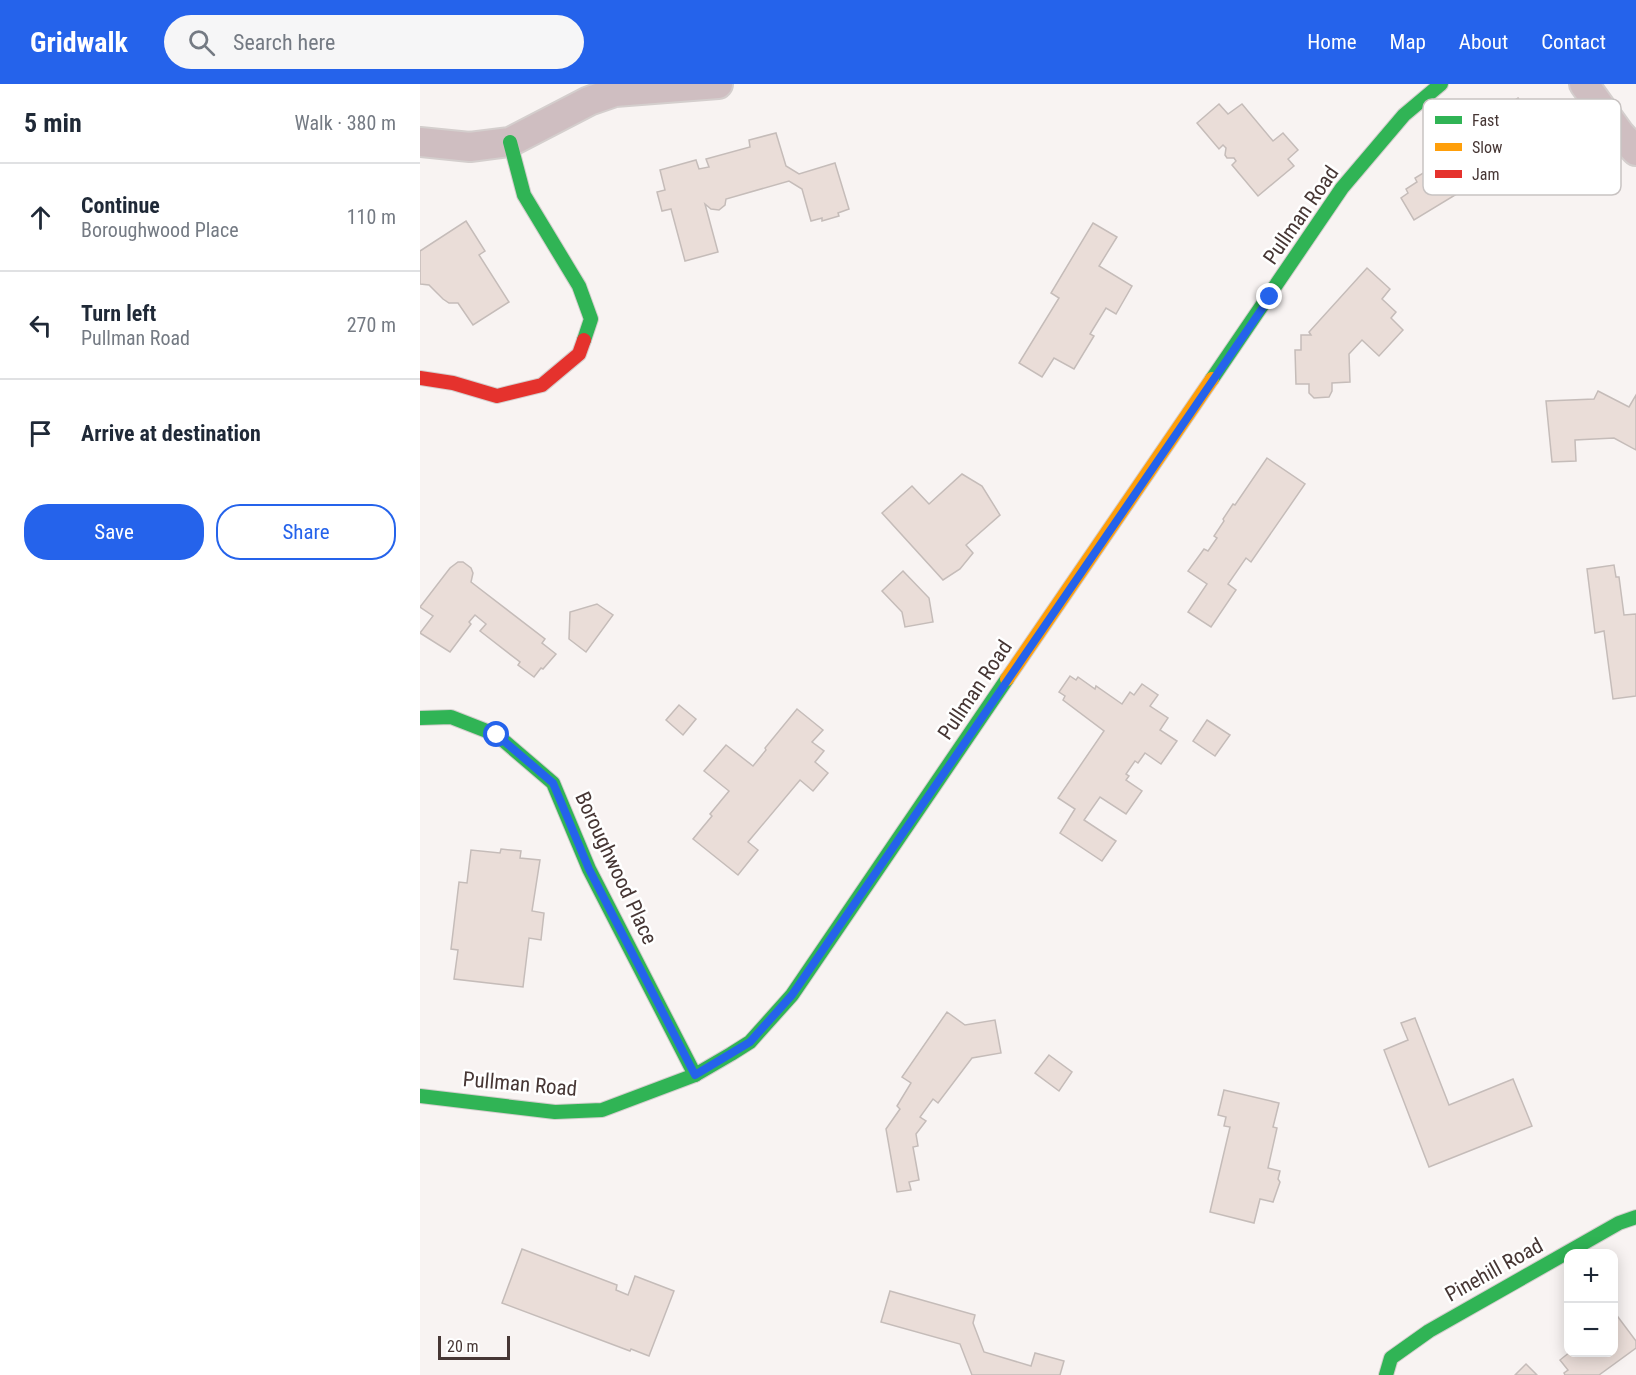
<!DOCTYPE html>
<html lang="en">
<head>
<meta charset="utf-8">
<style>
  :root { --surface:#fff; --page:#f6f6f7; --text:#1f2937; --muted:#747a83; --line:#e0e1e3; --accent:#2563eb }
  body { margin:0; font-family:"Roboto Condensed",sans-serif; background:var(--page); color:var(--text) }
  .controls { position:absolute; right:18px; bottom:18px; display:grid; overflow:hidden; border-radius:12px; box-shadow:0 3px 15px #0003 }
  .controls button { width:54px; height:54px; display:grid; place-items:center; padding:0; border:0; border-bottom:2px solid var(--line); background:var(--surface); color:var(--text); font:30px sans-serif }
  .scale { position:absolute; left:18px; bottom:15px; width:72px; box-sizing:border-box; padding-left:6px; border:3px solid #463634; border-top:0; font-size:16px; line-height:21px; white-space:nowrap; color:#463634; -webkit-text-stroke:4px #fff; paint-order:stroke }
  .stop { position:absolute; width:18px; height:18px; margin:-14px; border:4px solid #2563eb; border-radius:50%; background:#fff }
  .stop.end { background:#2563eb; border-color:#fff; box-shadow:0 2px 6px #0008 }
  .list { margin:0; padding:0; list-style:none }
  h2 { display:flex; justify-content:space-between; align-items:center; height:78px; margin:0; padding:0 24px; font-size:26px }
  h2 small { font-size:20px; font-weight:400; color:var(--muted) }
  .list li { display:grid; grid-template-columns:39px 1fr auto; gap:18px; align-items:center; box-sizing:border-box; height:108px; padding:0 24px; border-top:2px solid var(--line) }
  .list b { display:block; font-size:22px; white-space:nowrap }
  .list p { margin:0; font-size:20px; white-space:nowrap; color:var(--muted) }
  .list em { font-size:20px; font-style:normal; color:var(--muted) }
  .actions { display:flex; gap:12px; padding:18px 24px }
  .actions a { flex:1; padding:14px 0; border:2px solid var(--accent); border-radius:24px; text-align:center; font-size:21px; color:var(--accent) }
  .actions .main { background:var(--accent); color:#fff }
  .icon { flex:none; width:33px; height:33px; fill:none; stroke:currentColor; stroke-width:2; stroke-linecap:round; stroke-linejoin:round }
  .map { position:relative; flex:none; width:1216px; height:1291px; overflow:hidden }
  header { display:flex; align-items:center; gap:36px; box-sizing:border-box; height:84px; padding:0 30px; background:var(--accent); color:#fff }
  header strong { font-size:28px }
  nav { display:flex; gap:33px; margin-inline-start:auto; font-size:21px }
  .search { width:420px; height:54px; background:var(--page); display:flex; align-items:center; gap:15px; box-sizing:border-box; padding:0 21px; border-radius:33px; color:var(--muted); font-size:22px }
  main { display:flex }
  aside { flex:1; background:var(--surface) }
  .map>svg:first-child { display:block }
</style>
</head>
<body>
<header>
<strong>Gridwalk</strong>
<div class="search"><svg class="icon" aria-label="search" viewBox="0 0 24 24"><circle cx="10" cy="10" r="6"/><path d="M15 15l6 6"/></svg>Search here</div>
<nav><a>Home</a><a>Map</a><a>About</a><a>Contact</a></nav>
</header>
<main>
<aside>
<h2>5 min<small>Walk · 380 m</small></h2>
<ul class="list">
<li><svg class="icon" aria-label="ahead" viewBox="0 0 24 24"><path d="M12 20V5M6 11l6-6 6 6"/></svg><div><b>Continue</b><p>Boroughwood Place</p></div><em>110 m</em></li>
<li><svg class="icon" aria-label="left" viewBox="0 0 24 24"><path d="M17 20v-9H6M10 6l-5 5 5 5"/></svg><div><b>Turn left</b><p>Pullman Road</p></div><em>270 m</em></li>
<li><svg class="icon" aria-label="arrive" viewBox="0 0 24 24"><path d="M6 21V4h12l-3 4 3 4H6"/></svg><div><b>Arrive at destination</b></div></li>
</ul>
<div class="actions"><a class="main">Save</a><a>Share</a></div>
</aside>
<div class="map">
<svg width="1216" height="1291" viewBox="0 0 1216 1291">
  <rect width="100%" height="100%" fill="#f8f3f2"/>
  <g fill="#eaddd8" stroke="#c5bcb9" stroke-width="1.5">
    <path d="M1098,14L1128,63L1095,83L1091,76L1062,95L1058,90L1047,97L1050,102L994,136L981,114L988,109L986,105L997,98L995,94L1015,82L1012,76L1037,61L1032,54L1050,44L1054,51L1077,36L1073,30Z"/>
    <path d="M799,20L808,30L822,20L853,57L863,49L878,66L868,75L874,82L838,112L812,81L816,77L814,74H807L805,71L806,64L803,61L799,65L777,39Z"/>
    <path d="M356,49L366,82L379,90L415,79L429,125L418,129L419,132L402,137V134L391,137L382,105L369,97L306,115L305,121L299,126L291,125L285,120L298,168L265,177L251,125L242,127L237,108L245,106L240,86L276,76L279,85L289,83L286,75L330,63L329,56Z"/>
    <path d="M46,137L65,167L59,171L89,218L53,241L38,219H29L23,215L9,201L0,200V167Z"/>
    <path d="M673,139L697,153L679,182L712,202L696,230L686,224L670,250L674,252L654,285L634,274L622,293L599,279L639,214L631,209Z"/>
    <path d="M947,184L970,205L962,215L976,228L971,234L983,246L959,272L942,256L929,270L930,298L912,299V307L909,313L894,314L889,309V300H876L875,266H881V251H891L889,248Z"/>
    <path d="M1178,307L1209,323L1216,311V366L1194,354L1155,356L1156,377L1132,378L1126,317L1174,315Z"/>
    <path d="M847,374L885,400L831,478L826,474L808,500L816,506L791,543L768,528L787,500L768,487L784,465L788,467L797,454L794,452L804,437L803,435L813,420L815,421Z"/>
    <path d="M542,390L562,402L580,431L546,461L553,469L540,485L523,496L462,429L492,402L509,420Z"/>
    <path d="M38,478H43L51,484L53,489L51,498L125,555L122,559L136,570L123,585L121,584L114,593L98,581L100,578L60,547L66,540L55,531L49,538L51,540L30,568L0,549L13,532L0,523L30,484Z"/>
    <path d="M1194,481L1196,493H1199L1204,531L1216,530V612L1193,615L1184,547L1175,549L1167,485Z"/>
    <path d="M483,487L509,514L513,538L485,543L482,528L462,507Z"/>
    <path d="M177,520L193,531L166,568L149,555L150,528Z"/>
    <path d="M650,592L656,596L658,593L675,605L676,602L702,620L710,608L714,611L722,600L738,611L730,622L748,634L740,646L757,657L741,680L725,669L718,679L715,677L706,690L709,692L706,696L722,707L706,730L680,713L664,736L696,757L682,777L640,749L655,725L638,714L684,647L643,616L645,612L639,608Z"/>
    <path d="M259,621L276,635L263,651L246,636Z"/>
    <path d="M377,625L403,646L392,658L404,667L395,678L408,689L393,707L380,696L328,758L338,766L318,791L273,755L292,732L290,730L309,707L284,687L306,661L333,682L346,666L345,664Z"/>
    <path d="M787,636L810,651L795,672L773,657Z"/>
    <path d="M81,765L101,767L100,774L120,776L112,827L124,829L121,856L109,854L103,903L34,895L38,866L31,865L39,798L47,799L51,766L80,769Z"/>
    <path d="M527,928L545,941L575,936L581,969L552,974L518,1019L513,1015L500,1033L506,1037L496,1050L498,1062L493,1063L499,1096L489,1098L491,1106L477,1108L466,1045L480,1025L477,1022L491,999L482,993Z"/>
    <path d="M995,934L1029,1021L1093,995L1112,1042L1009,1083L964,966L988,956L981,939Z"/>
    <path d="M629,971L652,988L639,1007L615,989Z"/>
    <path d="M804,1006L859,1019L853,1043L857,1044L848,1084L860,1087L858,1095L860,1098L853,1118L840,1115L834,1139L790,1128L810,1043L804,1042L806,1033L798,1031Z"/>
    <path d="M102,1165L197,1201L196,1206L208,1211L215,1192L254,1207L229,1272L211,1265L210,1267L82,1219Z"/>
    <path d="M470,1207L555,1231L553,1239L564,1268L611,1282L615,1269L644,1277L640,1291H552L540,1260L461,1238Z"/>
    <path d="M1198,1233L1216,1257V1264L1179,1291H1145L1144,1289L1148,1286L1140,1276L1150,1268H1194V1237Z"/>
    <path d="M1106,1280L1117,1291H1095Z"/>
  </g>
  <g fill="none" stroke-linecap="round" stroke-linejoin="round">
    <g stroke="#d4cecd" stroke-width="32">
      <g id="street">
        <path d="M1164,0L1200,50L1216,67"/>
        <path d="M0,58L50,63L90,58L169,17L195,8L298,0"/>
      </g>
    </g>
    <g stroke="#d4cecd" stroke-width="16">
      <g id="fast">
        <path d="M90,58L104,111L159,202L171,235L164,256"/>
        <path d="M792,295L922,104L984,31L1021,0"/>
        <path d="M0,634L31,633L77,651L133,699L169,785L275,991"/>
        <path d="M0,1012L135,1028L182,1026L275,991L311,970L330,958L372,911L587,595"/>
        <path d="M966,1291L971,1274L1009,1247L1199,1139L1216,1133"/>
      </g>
    </g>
    <g stroke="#d4cecd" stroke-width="16">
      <path id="slow" d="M587,595L792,295"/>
    </g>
    <g stroke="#d4cecd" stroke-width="16">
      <path id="jam" d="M0,294L33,299L77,312L122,301L159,270L164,256"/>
    </g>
    <use href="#street" stroke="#cfbec1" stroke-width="28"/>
    <use href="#fast" stroke="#30b455" stroke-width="14"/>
    <use href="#slow" stroke="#ff9f0a" stroke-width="14"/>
    <use href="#jam" stroke="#e5322d" stroke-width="14"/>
  </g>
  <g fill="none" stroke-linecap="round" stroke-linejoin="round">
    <path stroke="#2563eb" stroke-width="8" d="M77,651L133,699L169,785L275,991L330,958L372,911L850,213"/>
  </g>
  <g text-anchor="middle" stroke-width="5" stroke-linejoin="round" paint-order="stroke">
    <g font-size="21" fill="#463634" stroke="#fff">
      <text transform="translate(881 131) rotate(-55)" y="7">Pullman Road</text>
      <text transform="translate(555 606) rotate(-56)" y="7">Pullman Road</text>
      <text transform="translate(196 784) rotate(65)" y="7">Boroughwood Place</text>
      <text transform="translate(100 1000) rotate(5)" y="7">Pullman Road</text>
      <text transform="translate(1074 1186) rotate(-29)" y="7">Pinehill Road</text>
    </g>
  </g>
  <rect x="1003" y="15" width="198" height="96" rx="9" fill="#fff" stroke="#c8c3c2" stroke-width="1.5"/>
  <rect x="1015" y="32" width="27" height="8" fill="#30b455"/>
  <rect x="1015" y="59" width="27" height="8" fill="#ff9f0a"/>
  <rect x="1015" y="86" width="27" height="8" fill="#e5322d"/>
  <g font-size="16" fill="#463634">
    <text x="1052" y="42">Fast</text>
    <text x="1052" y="69">Slow</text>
    <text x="1052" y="96">Jam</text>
  </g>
</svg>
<div class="controls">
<button>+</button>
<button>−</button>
</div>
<div class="scale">20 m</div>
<div class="stop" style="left:77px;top:651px"></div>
<div class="stop end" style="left:850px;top:213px"></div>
</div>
</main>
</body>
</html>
